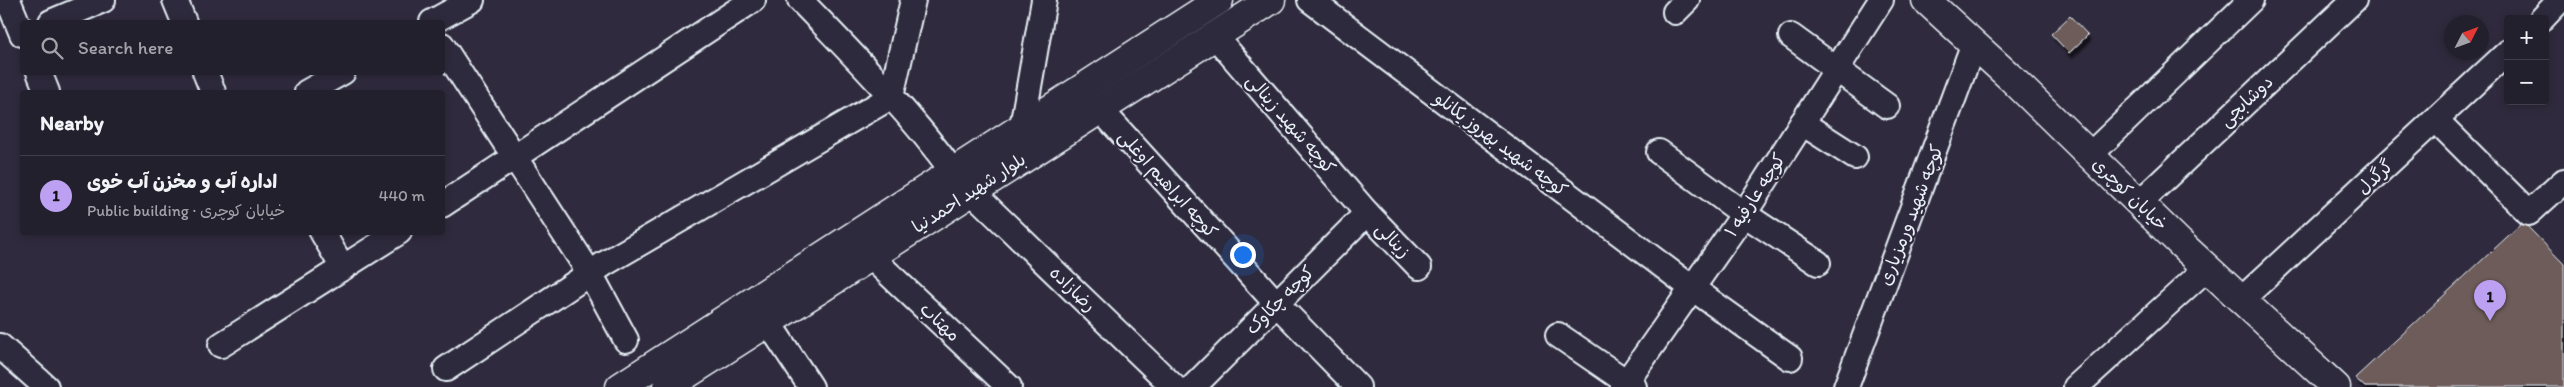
<!DOCTYPE html>
<html lang="en">
<head>
<meta charset="utf-8">
<style>
  :root { --surface:#23202e; --page:#2f2d3a; --text:#f1f3f6; --muted:#a3a3aa; --line:#403e4a; --accent:#bca0f2 }
  body { margin:0; font-family:Itim,"Playpen Sans Arabic",sans-serif; background:var(--page); color:var(--text) }
  .controls { position:absolute; right:15px; top:15px; display:grid; overflow:hidden; border-radius:5px; box-shadow:0 2px 8px #0003 }
  .controls button { width:45px; height:45px; display:grid; place-items:center; padding:0; border:0; border-bottom:1px solid var(--line); background:var(--surface); color:var(--text); font:25px sans-serif }
  .compass { position:absolute; left:2444px; top:15px; width:45px; height:45px; border-radius:50%; background:var(--surface); box-shadow:0 2px 8px #0003; rotate:48deg }
  .you { position:absolute; left:1242px; top:254px; width:18px; height:18px; margin:-12px; border:4px solid #fff; border-radius:50%; background:#1a73e8; box-shadow:0 0 0 8px #1a73e833 }
  .badge { display:grid; place-items:center; width:32px; height:32px; border-radius:50%; background:var(--accent); color:#111; font-size:16px; font-weight:700 }
  .pin { position:absolute; translate:-50% -41px; filter:drop-shadow(0 1px 2px #0008) }
  .pin::after { content:''; position:absolute; top:26px; width:18px; height:15px; background:inherit; clip-path:polygon(0 0,100% 0,50% 100%) }
  .list { margin:0; padding:0; list-style:none }
  h2 { display:flex; justify-content:space-between; align-items:center; height:65px; margin:0; padding:0 20px; font-size:21px }
  h2 small { font-size:16px; font-weight:400; color:var(--muted) }
  .list li { display:grid; grid-template-columns:32px 1fr auto; gap:15px; align-items:center; box-sizing:border-box; height:80px; padding:0 20px; border-top:1px solid var(--line) }
  .list b { display:block; font-size:19px; white-space:nowrap }
  .list p { margin:0; font-size:16px; white-space:nowrap; color:var(--muted) }
  .list em { font-size:16px; font-style:normal; color:var(--muted) }
  .icon { flex:none; width:28px; height:28px; fill:none; stroke:currentColor; stroke-width:2; stroke-linecap:round; stroke-linejoin:round }
  .map { position:relative; flex:none; width:2564px; height:387px; overflow:hidden }
  .search { position:absolute; background:var(--surface); box-shadow:0 2px 8px #0003; left:20px; top:20px; width:425px; height:55px; display:flex; align-items:center; gap:12px; box-sizing:border-box; padding:0 18px; border-radius:5px; color:var(--muted); font-size:19px }
  .panel { position:absolute; background:var(--surface); box-shadow:0 2px 8px #0003; left:20px; top:90px; width:425px; height:145px; border-radius:5px }
  .map>svg:first-child { display:block }
</style>
</head>
<body>
<div class="map">
<svg width="2564" height="387" viewBox="0 0 2564 387">
  <defs>
    <filter id="shadow"><feDropShadow dx="3" dy="5.5" stdDeviation="1" flood-color="#0009"/></filter>
  </defs>
  <rect width="100%" height="100%" fill="#2f2a3d"/>
  <filter id="ink" filterUnits="userSpaceOnUse"><feTurbulence type="fractalNoise" baseFrequency=".02" numOctaves="2"/><feDisplacementMap in="SourceGraphic" scale="10" xChannelSelector="R" yChannelSelector="G"/><feConvolveMatrix kernelMatrix="1 2 1 2 8 2 1 2 1" color-interpolation-filters="sRGB"/></filter>
  <g filter="url(#ink)">
    <g fill="#6d5c5a" stroke="#e8f1f8" filter="url(#shadow)">
      <path d="M2070,16L2088,35L2069,53L2051,34Z"/>
      <path d="M2521,224L2527,226L2564,264V387H2365L2355,378Z"/>
    </g>
    <g fill="none" stroke-linecap="round" stroke-linejoin="round">
      <g stroke="#e8f1f8" stroke-width="28">
        <g id="minor">
          <path d="M8,0L22,34"/>
          <path d="M175,0L184,22"/>
          <path d="M800,0C853,55 908,110 953,172"/>
          <path d="M1310,0L1692,288L1790,358"/>
          <path d="M1675,12L1687,0"/>
          <path d="M2542,19L2560,0"/>
          <path d="M51,22L103,0"/>
          <path d="M432,22L472,0"/>
          <path d="M1215,36L1367,213L1419,267"/>
          <path d="M1791,36L1887,106"/>
          <path d="M442,45L591,275L626,340"/>
          <path d="M39,72L47,92"/>
          <path d="M205,72L213,92"/>
          <path d="M307,92L343,72"/>
          <path d="M1100,109L1276,303L1358,387"/>
          <path d="M2436,120L2529,213L2564,181"/>
          <path d="M1802,123L1855,157"/>
          <path d="M1022,127L1044,0"/>
          <path d="M1659,152L1744,214L1818,263"/>
          <path d="M2090,155L2251,0"/>
          <path d="M972,192L1174,387"/>
          <path d="M2139,203L2354,0"/>
          <path d="M442,205L753,0"/>
          <path d="M322,232L343,268"/>
          <path d="M871,257L1009,387"/>
          <path d="M2241,300L2508,52"/>
          <path d="M768,322L811,387"/>
          <path d="M1558,335L1634,387"/>
          <path d="M221,345L399,232"/>
          <path d="M0,346L46,387"/>
          <path d="M446,369L604,264L891,97L913,0"/>
          <path d="M1193,387L1367,213"/>
          <path d="M1623,387L1744,214L1881,0"/>
          <path d="M1846,387L1974,43"/>
          <path d="M2076,387L2207,268"/>
        </g>
      </g>
      <g stroke="#e8f1f8" stroke-width="31">
        <g id="major">
          <path d="M1926,0L2011,78L2181,244L2336,387"/>
          <path d="M620,387L1219,0"/>
          <path d="M667,387L1271,0"/>
        </g>
      </g>
      <use href="#minor" stroke="#2f2a3d" stroke-width="24"/>
      <use href="#major" stroke="#2f2a3d" stroke-width="28"/>
    </g>
  </g>
  <g text-anchor="middle" stroke-width="4.5" stroke-linejoin="round" paint-order="stroke">
    <g font-size="18" fill="#e8f1f8" stroke="#2f2a3d">
      <text transform="translate(2246 101) rotate(-43)" y="6">دوشابچی</text>
      <text transform="translate(1291 124) rotate(49)" y="6">کوچه شهید زینالی</text>
      <text transform="translate(1501 144) rotate(37)" y="6">کوچه شهید بهروز یکانلو</text>
      <text transform="translate(2375 177) rotate(-43)" y="6">گرگدل</text>
      <text transform="translate(1168 184) rotate(48)" y="6">کوچه ابراهیم اوغلی</text>
      <text transform="translate(969 193) rotate(-33)" y="6">بلوار شهید احمدنیا</text>
      <text transform="translate(2130 194) rotate(44)" y="6">خیابان کوچری</text>
      <text transform="translate(1755 195) rotate(-57)" y="6">کوچه عارفیه ۱</text>
      <text transform="translate(1911 215) rotate(-69)" y="6">کوچه شهید ورمزیاری</text>
      <text transform="translate(1393 240) rotate(46)" y="6">زینالی</text>
      <text transform="translate(1073 289) rotate(44)" y="6">رضازاده</text>
      <text transform="translate(1280 300) rotate(-45)" y="6">کوچه چکاوک</text>
      <text transform="translate(940 322) rotate(43)" y="6">مهتاب</text>
    </g>
  </g>
</svg>
<div class="controls">
<button>+</button>
<button>−</button>
</div>
<svg class="compass" viewBox="-18 -18 36 36"><path d="M0-13l5 13h-10z" fill="#e53935"/><path d="M0 13l5-13h-10z" fill="#a3a3aa"/></svg>
<div class="you"></div>
<div class="pin badge" style="left:2490px;top:321px">1</div>
<div class="search"><svg class="icon" aria-label="search" viewBox="0 0 24 24"><circle cx="10" cy="10" r="6"/><path d="M15 15l6 6"/></svg>Search here</div>
<section class="panel">
<h2>Nearby<small></small></h2>
<ul class="list">
<li><span class="badge">1</span><div><b>اداره آب و مخزن آب خوی</b><p>Public building · خیابان کوچری</p></div><em>440 m</em></li>
</ul>
</section>
</div>
</body>
</html>
